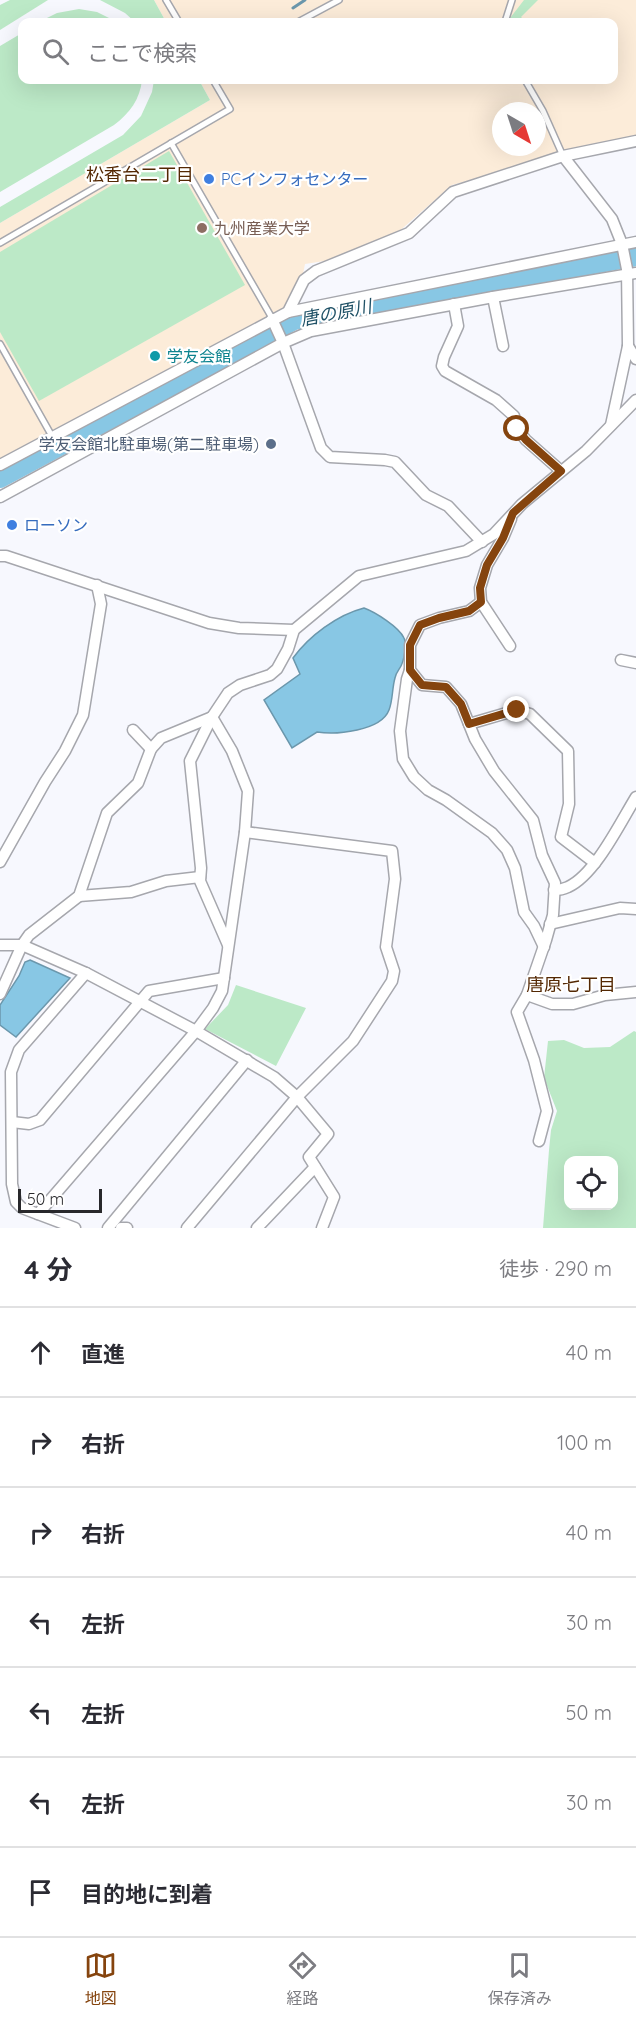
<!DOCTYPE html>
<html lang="ja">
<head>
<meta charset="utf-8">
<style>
  :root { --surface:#fff; --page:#f2f2f3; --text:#2b2b33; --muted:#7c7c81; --line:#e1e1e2; --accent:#85440e }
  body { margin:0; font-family:Quicksand,"Noto Sans JP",sans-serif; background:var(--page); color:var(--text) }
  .controls { position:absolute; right:18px; bottom:18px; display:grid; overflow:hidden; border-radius:12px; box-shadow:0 6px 24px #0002 }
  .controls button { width:54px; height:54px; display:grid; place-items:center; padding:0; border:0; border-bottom:2px solid var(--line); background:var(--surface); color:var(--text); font:30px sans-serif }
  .compass { position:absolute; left:492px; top:102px; width:54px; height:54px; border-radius:50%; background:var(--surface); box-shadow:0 6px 24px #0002; rotate:141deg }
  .scale { position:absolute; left:18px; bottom:15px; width:84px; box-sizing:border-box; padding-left:6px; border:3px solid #28282b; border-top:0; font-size:16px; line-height:21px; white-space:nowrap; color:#28282b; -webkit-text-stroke:4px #fff; paint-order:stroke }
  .stop { position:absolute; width:18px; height:18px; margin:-14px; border:4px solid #85440e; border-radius:50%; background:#fff }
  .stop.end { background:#85440e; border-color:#fff; box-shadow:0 2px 6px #0008 }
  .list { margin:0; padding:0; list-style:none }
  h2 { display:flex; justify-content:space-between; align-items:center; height:78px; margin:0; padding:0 24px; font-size:26px }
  h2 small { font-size:20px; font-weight:400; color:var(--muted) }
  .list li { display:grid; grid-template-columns:39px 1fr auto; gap:18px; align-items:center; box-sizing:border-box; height:90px; padding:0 24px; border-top:2px solid var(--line) }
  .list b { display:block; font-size:22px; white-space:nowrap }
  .list em { font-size:20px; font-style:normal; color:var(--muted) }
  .icon { flex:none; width:33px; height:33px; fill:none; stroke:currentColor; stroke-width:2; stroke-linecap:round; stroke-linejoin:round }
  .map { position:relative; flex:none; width:636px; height:1228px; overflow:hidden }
  .search { position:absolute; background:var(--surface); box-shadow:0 6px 24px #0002; left:18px; right:18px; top:18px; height:66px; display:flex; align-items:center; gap:15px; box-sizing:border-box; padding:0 21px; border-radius:12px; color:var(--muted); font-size:22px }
  .sheet { height:708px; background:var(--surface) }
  nav { display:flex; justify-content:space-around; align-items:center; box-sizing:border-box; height:84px; border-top:2px solid var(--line); background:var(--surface); font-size:16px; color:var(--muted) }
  nav a { display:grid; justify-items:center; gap:3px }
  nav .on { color:var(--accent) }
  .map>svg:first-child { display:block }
</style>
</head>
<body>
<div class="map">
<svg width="636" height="1228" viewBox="0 0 636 1228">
  <rect width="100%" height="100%" fill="#f7f8fe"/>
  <path fill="#fcecd9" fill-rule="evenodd" d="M154,0H636V135L452,185L396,234L331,260L305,264L303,274L284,309L0,459V223L210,100L199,80H614V22H166ZM501,111H537V147H501Z"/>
  <g fill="#bce9c7" fill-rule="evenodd">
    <path d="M10,0H48L0,30V5Z"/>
    <path d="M100,0H154L166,22H135L125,13Z"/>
    <path d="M524,0H538L521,17L526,22H507Z"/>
    <path d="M79,9L97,12L117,22H39L57,13Z"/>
    <path d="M22,33V80H142C140,99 130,113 114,125L0,192V46Z"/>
    <path d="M154,80H199L210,100L0,223V207L123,135L141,116L152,92Z"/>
    <path d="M169,151L245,285L39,401L0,332V252Z"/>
    <path d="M236,985L306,1008L276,1066L205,1029L228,1005Z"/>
    <path d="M634,1031L636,1032V1228H543L549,1150L551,1130L557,1111L544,1078L548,1041L564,1040L584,1048L610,1047ZM568,1160H614V1206H568Z"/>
  </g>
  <g fill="#88c7e4" stroke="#6b97ac" stroke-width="1.5">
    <path d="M364,608C375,612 399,627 404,638C407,644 404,660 401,666C399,670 396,672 395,678C392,688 393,700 389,710C381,731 336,735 317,732L292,748L264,700L300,674L293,658C309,636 337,615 364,608Z"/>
    <path d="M30,960L70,978L16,1037L0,1025V1005L19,976L25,962Z"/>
  </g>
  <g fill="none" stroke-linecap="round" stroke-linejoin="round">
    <path stroke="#6b97ac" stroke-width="3" d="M293,8L305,0"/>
    <path stroke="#88c7e4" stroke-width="20" d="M0,478L294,320L636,256"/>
    <g stroke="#a6a7ad" stroke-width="8">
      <g id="service">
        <path d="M166,0L179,22"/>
        <path d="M298,22L339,0"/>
        <path d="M505,22L512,0"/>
        <path d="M525,80L543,111L563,156"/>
        <path d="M171,143L272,318"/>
        <path d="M0,243L230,109L213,80"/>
        <path d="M0,344L53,438"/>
      </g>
    </g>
    <g stroke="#a6a7ad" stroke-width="13">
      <g id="minor">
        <path d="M563,156L612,219L622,244L627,269L628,346L611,425"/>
        <path d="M493,297L503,346"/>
        <path d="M454,304L458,326L444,357L442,366L445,371L496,400L514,416L517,429L526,440L561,471"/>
        <path d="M288,312L636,242"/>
        <path d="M272,319L283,343L321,448L330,457L385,460L395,462L426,495L448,506L482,542"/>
        <path d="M628,346L636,359"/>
        <path d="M0,465L288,312L304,280L316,271L409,233L453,192L563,156L636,141"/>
        <path d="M0,497L283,343L311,331L493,297L636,273"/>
        <path d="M0,556H6L209,623L239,628L294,630"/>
        <path d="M481,602L469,611L439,618L420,625L410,645V670L422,685L446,687L461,704L475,739L494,771L533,820L542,855L555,883L553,915L546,940L527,995L517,1012L534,1060L547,1111L539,1141"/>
        <path d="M510,646L481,602L480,588L487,565L503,538L511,519"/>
        <path d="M621,660L636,663"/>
        <path d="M410,670L407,679L400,731L403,759L414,777L428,790L446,800L492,833L507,850L515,868L524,912L534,926L544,947"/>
        <path d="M469,724L517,710L530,714L568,751L569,804L561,837L595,863"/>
        <path d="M133,730L151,749"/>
        <path d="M0,862L45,782L65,751L83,715L101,604L97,585"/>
        <path d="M554,890C559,890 564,889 568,887C595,875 620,823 636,797"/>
        <path d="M79,896L131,892L166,881L200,877"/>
        <path d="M550,924L620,908L636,909"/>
        <path d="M0,945H22L86,973L196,1031L274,1077L297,1097L328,1134L309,1157L334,1197L322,1228"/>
        <path d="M228,945L200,881L201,868L190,761L212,717L228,693L240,685L270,675L277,669L288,649L294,630L359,576L466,551L494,534L522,504L586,451L636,400"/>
        <path d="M0,994L22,945L29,935L79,896L107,813L138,783L151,749L161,738L212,717"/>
        <path d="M527,995L552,1004H573L605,995L636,992"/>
        <path d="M12,1122L29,1124L40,1120L149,991L224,978"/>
        <path d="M38,1214L196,1031L213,1008L222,991L245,832L248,791L232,751L212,717"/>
        <path d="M75,1228L22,1208L16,1202L12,1184L11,1072L19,1050L86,973"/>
        <path d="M108,1228L247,1060"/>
        <path d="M121,1228H127"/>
        <path d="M187,1228L297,1097L353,1041L392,981L394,971L386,947L395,879L392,851L245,832"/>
        <path d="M257,1228L315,1167"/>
      </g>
    </g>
    <use href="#service" stroke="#fff" stroke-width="5"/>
    <use href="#minor" stroke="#fff" stroke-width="10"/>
  </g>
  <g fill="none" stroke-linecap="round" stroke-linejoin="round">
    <path stroke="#85440e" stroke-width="8" d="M517,429L526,440L561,471L513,513L503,538L487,565L480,588L481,602L469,611L439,618L420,625L410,645V670L422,685L446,687L461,704L469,724L517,710"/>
  </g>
  <g fill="#3f7fe0" stroke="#fff" stroke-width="2">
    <circle cx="209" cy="179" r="6"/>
    <circle cx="12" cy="525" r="6"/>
  </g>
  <circle fill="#8d6e63" stroke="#fff" stroke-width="2" cx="202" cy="228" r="6"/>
  <circle fill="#0f9aa8" stroke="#fff" stroke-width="2" cx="155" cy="356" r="6"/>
  <circle fill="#5c6f8a" stroke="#fff" stroke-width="2" cx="271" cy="444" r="6"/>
  <g text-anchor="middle" stroke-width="4.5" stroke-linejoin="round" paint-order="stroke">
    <g font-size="16" fill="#366cbe" stroke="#fff" text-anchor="start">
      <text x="221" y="185">PCインフォセンター</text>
      <text x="24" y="531">ローソン</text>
    </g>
    <g font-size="16" fill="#785e54" stroke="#fff" text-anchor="start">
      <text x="214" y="234">九州産業大学</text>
    </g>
    <g font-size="16" fill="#0d838f" stroke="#fff" text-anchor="start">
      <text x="167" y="362">学友会館</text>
    </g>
    <g font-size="16" fill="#4e5e75" stroke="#fff" text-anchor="end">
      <text x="259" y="450">学友会館北駐車場(第二駐車場)</text>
    </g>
    <g font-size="18" fill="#542803" stroke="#fff">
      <text x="140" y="181">松香台二丁目</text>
      <text x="571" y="991">唐原七丁目</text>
    </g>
    <g font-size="18" font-style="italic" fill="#1f5166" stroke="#fff">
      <text transform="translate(336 313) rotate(-11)" y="6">唐の原川</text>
    </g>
  </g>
</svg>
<div class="controls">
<button><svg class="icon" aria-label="locate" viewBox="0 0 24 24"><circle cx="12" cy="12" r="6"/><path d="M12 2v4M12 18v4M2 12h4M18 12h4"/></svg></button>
</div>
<svg class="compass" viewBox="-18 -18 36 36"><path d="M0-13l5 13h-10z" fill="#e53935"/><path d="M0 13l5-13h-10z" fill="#7c7c81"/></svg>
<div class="scale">50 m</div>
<div class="stop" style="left:517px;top:429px"></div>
<div class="stop end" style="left:517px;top:710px"></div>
<div class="search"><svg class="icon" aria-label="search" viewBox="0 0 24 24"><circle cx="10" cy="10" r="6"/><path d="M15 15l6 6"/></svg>ここで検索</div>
</div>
<section class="sheet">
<h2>4 分<small>徒歩 · 290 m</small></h2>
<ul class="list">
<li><svg class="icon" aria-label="ahead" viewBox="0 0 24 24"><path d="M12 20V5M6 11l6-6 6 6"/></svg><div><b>直進</b></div><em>40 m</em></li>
<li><svg class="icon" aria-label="right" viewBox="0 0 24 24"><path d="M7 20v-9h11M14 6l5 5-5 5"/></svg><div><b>右折</b></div><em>100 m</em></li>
<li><svg class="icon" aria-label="right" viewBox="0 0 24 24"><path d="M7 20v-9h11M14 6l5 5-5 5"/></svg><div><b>右折</b></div><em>40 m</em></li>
<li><svg class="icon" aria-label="left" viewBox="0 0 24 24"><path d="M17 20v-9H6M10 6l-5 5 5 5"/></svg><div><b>左折</b></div><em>30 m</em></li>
<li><svg class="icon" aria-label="left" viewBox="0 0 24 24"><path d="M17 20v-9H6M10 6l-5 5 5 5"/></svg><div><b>左折</b></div><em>50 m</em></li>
<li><svg class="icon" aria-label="left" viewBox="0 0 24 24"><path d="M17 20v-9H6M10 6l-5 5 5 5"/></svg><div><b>左折</b></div><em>30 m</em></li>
<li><svg class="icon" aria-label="arrive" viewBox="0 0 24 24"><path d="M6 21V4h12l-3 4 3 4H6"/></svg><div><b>目的地に到着</b></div></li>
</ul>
</section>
<nav>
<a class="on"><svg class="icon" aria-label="map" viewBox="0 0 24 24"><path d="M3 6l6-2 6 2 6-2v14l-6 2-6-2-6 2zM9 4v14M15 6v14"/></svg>地図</a>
<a><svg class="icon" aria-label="directions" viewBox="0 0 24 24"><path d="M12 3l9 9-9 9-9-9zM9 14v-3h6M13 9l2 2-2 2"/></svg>経路</a>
<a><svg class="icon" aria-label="saved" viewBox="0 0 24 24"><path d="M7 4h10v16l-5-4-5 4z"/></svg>保存済み</a>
</nav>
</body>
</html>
